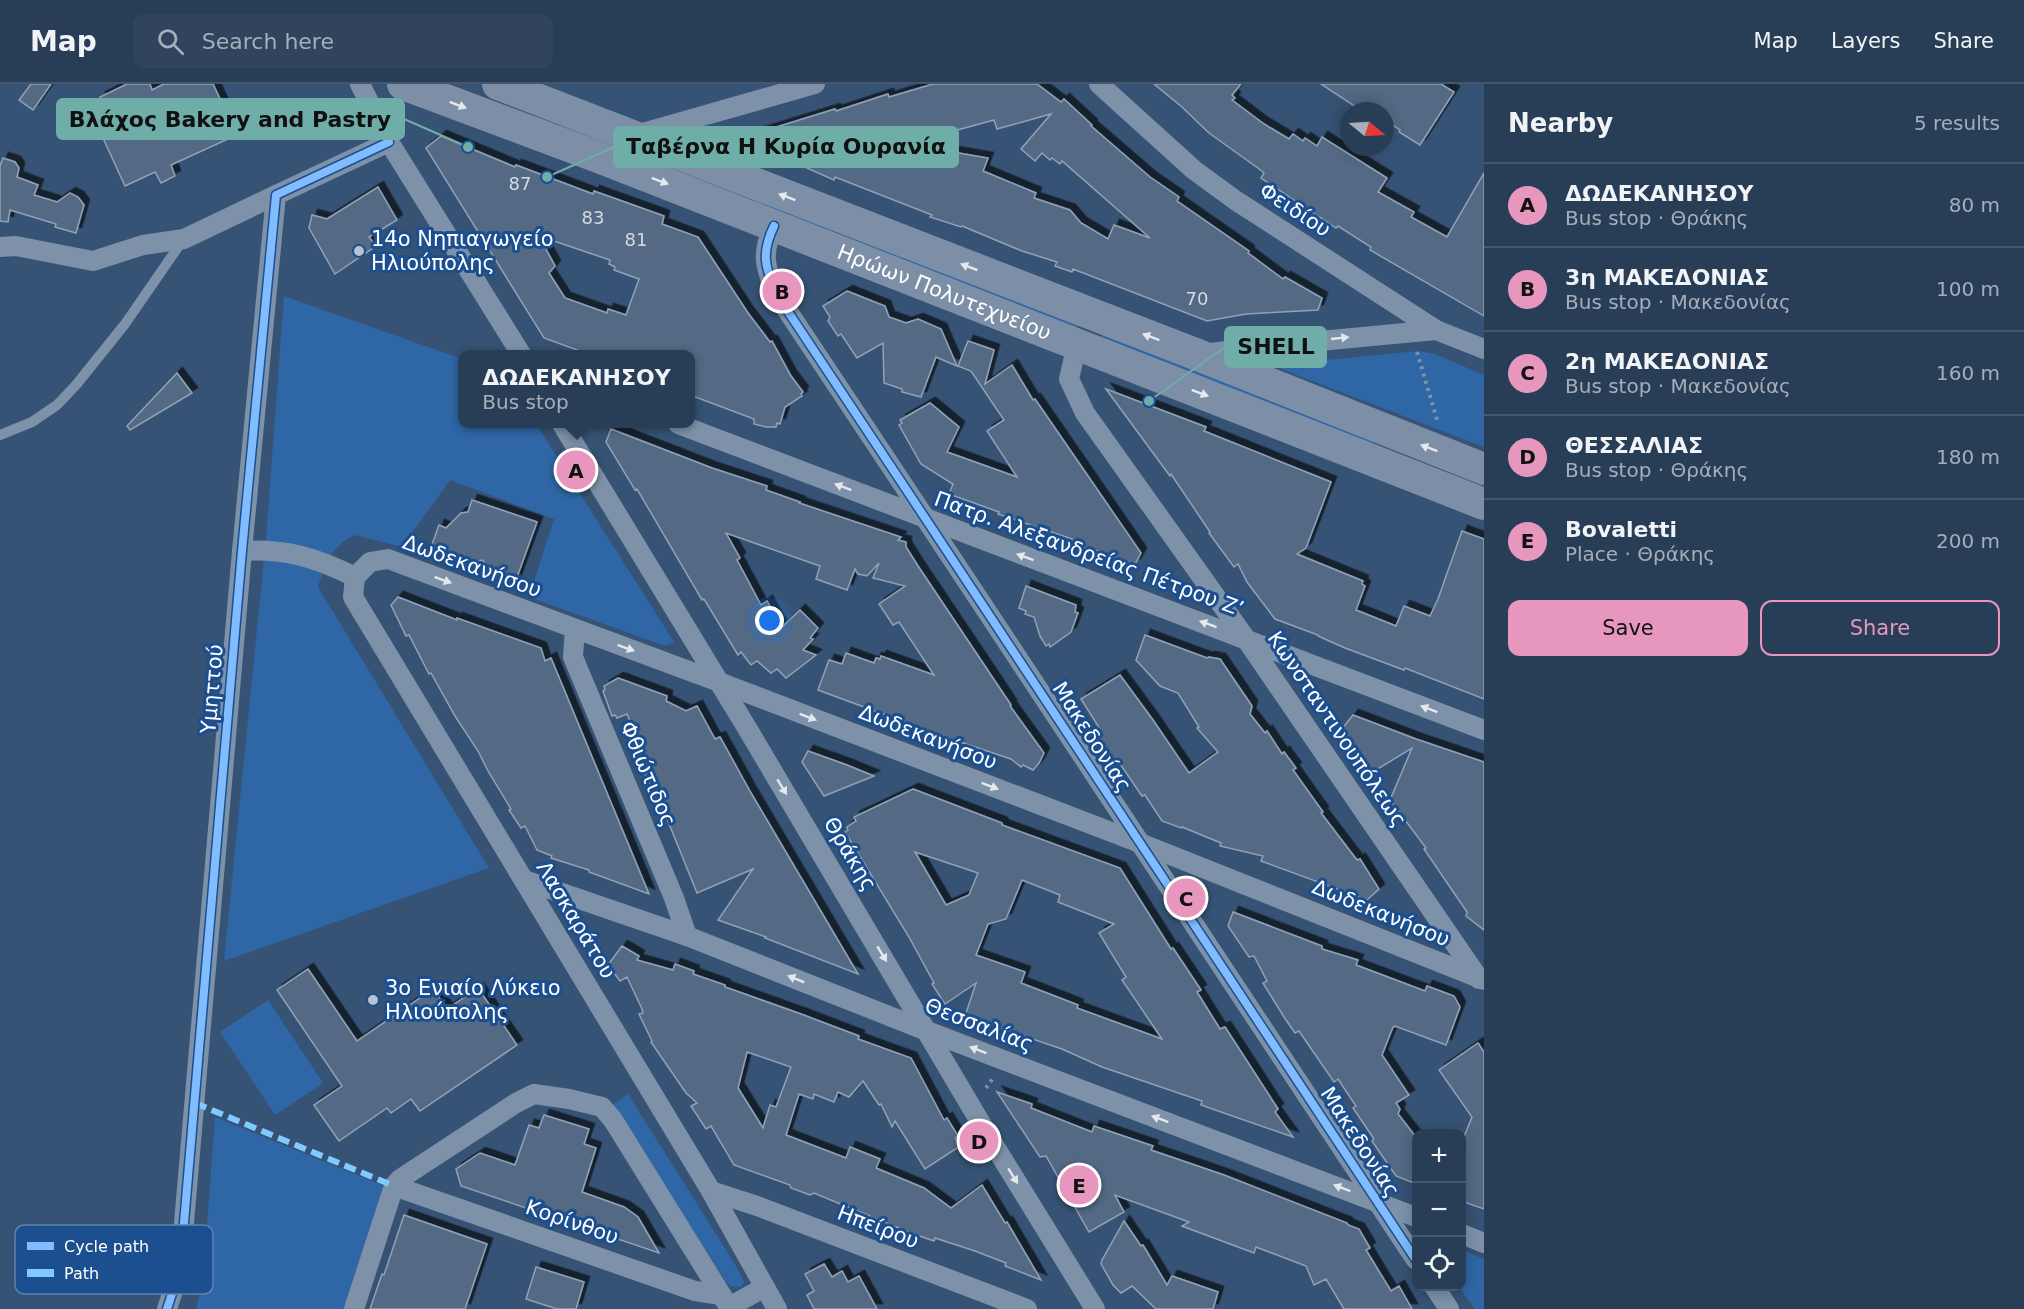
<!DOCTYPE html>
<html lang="en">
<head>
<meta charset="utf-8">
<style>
  :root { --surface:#283e57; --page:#30455d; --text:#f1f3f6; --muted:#a5aeba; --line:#44576d; --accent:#e797bd }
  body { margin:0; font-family:"DejaVu Sans",sans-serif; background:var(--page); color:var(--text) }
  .controls { position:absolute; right:18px; bottom:18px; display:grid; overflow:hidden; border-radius:12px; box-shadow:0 3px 15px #0003 }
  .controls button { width:54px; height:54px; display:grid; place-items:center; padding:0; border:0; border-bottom:2px solid var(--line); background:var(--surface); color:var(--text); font:30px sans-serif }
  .compass { position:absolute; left:1340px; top:18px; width:54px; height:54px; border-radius:50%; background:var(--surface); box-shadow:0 3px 15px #0003; rotate:108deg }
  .you { position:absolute; left:770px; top:537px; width:21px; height:21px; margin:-15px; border:4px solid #fff; border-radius:50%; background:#1a73e8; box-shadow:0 0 0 9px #1a73e833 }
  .badge { display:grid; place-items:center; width:39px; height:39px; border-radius:50%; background:var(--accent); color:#111; font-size:20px; font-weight:700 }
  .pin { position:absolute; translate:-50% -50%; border:3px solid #fff; box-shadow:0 2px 6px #0006 }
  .popup { position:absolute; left:458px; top:266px; width:237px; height:78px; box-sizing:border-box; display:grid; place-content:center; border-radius:12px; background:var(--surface); filter:drop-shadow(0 2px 4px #0005); font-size:20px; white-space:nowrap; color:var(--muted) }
  .popup b { font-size:22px; color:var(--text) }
  .popup::after { content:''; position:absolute; left:50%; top:100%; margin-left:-12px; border:12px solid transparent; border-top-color:var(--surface) }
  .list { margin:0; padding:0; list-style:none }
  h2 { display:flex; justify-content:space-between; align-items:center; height:78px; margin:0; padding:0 24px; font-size:26px }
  h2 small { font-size:20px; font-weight:400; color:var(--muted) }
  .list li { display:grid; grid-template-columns:39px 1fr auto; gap:18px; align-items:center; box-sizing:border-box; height:84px; padding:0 24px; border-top:2px solid var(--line) }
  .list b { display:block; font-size:22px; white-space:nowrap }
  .list p { margin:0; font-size:20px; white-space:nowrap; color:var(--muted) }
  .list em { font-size:20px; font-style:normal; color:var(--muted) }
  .actions { display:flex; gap:12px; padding:18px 24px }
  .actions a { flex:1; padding:14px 0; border:2px solid var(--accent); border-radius:12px; text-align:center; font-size:21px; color:var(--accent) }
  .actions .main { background:var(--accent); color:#111 }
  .icon { flex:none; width:33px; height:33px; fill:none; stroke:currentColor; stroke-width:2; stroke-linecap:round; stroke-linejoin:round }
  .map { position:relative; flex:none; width:1484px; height:1225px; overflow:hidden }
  header { display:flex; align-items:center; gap:36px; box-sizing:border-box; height:84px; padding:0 30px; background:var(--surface); border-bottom:2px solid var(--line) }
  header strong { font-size:28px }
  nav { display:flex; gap:33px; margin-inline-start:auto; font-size:21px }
  .search { width:420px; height:54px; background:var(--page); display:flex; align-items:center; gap:15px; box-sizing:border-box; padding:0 21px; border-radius:12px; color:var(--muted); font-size:22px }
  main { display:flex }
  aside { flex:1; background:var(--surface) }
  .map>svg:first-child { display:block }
</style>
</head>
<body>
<header>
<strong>Map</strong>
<div class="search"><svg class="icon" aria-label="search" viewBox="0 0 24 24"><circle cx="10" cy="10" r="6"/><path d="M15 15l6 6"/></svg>Search here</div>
<nav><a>Map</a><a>Layers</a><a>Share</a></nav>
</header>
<main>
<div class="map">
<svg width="1484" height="1225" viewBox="0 0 1484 1225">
  <defs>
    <filter id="shadow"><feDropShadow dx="5.5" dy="-5.5" stdDeviation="0" flood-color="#0009"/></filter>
  </defs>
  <rect width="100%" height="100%" fill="#365274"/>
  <g fill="#2f66a5">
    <path d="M757,116L1078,241L1075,248L754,123Z"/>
    <path d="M284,212L462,275V340H536L674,558L665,562L529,513L554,435L450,396L402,463L354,451C329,465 326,479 318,503L489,784L224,877L266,454Z"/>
    <path d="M1102,250L1374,356L1371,363L1100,257Z"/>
    <path d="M1418,267L1435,270L1484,291V363L1281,285L1284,280Z"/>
    <path d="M268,916L323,999L275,1031L220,948Z"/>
    <path d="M628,1010L736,1182L744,1198L741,1203L730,1202L725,1196L612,1021Z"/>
    <path d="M215,1033L389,1104L349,1225H196L203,1195Z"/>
    <path d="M1462,1166L1484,1175V1225H1475L1459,1203L1462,1202Z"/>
  </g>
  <g fill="#526984" stroke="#92a2b6" stroke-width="1.5" fill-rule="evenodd" filter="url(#shadow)">
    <path d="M31,0H51L33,26L19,16Z"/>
    <path d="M127,0H150L152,6L164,0H213L237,51L171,81L175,92L161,99L155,88L125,102L102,52L116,46L100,13Z"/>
    <path d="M933,0H1037L1061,18L1064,15L1092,41L1091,42L1150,93L1179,113L1177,117L1249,167L1248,169L1283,195L1285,193L1322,214L1318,226L1246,230L1207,237L1073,185L1072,188L1055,182L1057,178L1022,167L962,142L961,143L930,133L932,131L835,93L834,96L755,61L757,49L835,25L836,27L888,10L889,13ZM1051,30L1021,65L1035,77L1042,69L1050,76L1052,74L1060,80L1062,77L1150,154L1114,141L1108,155L1081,139L1070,126L1034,114L1036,109L983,87L988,74L906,60L994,36L997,45Z"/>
    <path d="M1154,0H1241L1232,11L1235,14L1232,16L1264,40L1289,55L1293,50L1303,57L1305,54L1317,62L1322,53L1387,94L1378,108L1414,128L1411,133L1447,153L1484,89V232L1370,166L1371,163L1338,142L1336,144L1261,94L1264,89L1262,87L1209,49L1182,23Z"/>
    <path d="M1321,0H1441L1454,8L1420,61L1399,48L1400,46L1385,36V27H1362Z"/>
    <path d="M441,52L515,83L516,81L593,110L594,107L664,132L662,140L698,153L748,229L770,258L772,257L791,292L803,308L801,310L802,312L785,323L780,340L777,339L776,343H766L754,340V335L690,311V270H588L544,254L426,64ZM539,152L610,176L609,180L615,183L614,186L639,195L626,231L608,225L607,229L565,214L549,189L555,182Z"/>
    <path d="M3,74L15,78L19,84L17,93L38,101L34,111L57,118L70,109L78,113L84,121L76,149L55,143L56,140L10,126L8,138L0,137V82Z"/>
    <path d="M378,103L397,136L369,153L376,162L335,190L309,144L312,131L327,135Z"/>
    <path d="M847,207L885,222L889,233L906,239L918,235L941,245L957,282L936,273L921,313L902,308V305L884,299L883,259L857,274L841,250L838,252L828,237L830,233L823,222Z"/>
    <path d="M968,257L994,266L985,300L1012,281L1033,316L1035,315L1141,469L1135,480L1092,465V467L1071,458L1072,455L998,430L999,428L949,410L953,400L921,380L899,341L902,339L900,336L930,319L959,343L947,368L1017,393L987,347L1004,336L971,287L958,282Z"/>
    <path d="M177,289L192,309L130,346L127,342Z"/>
    <path d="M1106,305L1206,343L1204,347L1331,398L1306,464L1297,470L1363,497L1362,500L1365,502L1356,526L1396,542L1404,522L1430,532L1438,515L1462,447L1484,455V615L1405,584L1404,586L1345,564L1318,552V551L1275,535L1247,498L1238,480L1234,483L1209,449L1210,448L1171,390L1170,392Z"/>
    <path d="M611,345L712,384L767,402L766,406L800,418L799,419L901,453L898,456L906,458V463L918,482L1011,621L1010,622L1044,669L1039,679L1033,686L1023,681L1021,683L1011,675L945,653L818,606L829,576L842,580L846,569L874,579L876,574L880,575L881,572L934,591L899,538L893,541L879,520L905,502L873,494L879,479L867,492L858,490L855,485L847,506L816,495L820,482L726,449L740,474L737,476L761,521L767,517L782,543L800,526L818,544L810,554L813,555L803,566L816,571L786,594L777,585L771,589L757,577L751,581L741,568L738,571L704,515L702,516L637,405L635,406L606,358Z"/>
    <path d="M472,416L537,438L516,496L486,483L483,476L470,478L431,463L439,441L446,444L461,429L468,428Z"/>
    <path d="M1026,502L1076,521L1075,528L1078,529L1071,548L1050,563L1049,560L1046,562L1040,552L1034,533L1025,530L1026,527L1019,524Z"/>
    <path d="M398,513L457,536V534L541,564L545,577L551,574L649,810L589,788V786L551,774L552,772L537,766L525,742L521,744L509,726L511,725L488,687L478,667L455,632L431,589L429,590L409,551L406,552L391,521Z"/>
    <path d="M1145,551L1207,574L1209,573L1220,575L1252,622L1250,630L1265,649L1267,647L1282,670L1284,668L1296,684L1293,686L1323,728L1321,729L1357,776L1360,775L1379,805L1367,816L1261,777L1263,772L1220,762L1221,759L1182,743L1181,744L1162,737L1145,711L1142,712L1116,674L1112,676L1093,649L1100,645L1081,615L1120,591L1153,636L1189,689L1218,668L1197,644L1199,643L1178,609L1160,602L1136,576Z"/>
    <path d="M618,594L667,612L666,617L686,627L697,622L715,655L720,653L751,709L858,890L765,854L766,853L718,836L753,785L697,809L663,725L660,726L645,691L647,689L636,664L640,662L627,630L617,634L615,631L612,632L603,607L605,606L604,602Z"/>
    <path d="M1353,631L1416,655L1484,678V846L1466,832L1467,828L1424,765L1426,764L1390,716L1412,664L1371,689L1341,646Z"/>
    <path d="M808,667L847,681L874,692L824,712L802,678Z"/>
    <path d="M913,705L1002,739V741L1120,784L1171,865L1173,864L1201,906L1197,908L1220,945L1225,943L1278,1025L1275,1028L1293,1053L1201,1021L1202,1017L1102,983L1062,965L965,932L976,899L945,920L932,900L934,899L909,853L845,748L848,746L847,743L856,737L854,733ZM915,768L978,789L969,811L946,821ZM1022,796L1060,811L1058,818L1114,840L1099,849L1126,893L1122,896L1162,955L1077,924L1078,921L1021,899L1025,888L976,871L988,840L1006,835Z"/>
    <path d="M1233,828L1322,862V865L1358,876L1356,881L1425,907L1427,902L1454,912L1460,923L1446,961L1395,942L1393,943L1382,971L1409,1011L1396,1019L1400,1025L1398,1030L1416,1053V1100L1396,1092L1372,1057L1374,1055L1353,1024L1356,1022L1338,995L1334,998L1299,947L1295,949L1284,933L1263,899L1267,897L1254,872L1249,873L1228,842Z"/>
    <path d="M622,862L639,872L637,876L673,886L675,880L694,887L693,890L725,901V903L801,930L859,952L858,955L911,974L944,1036L947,1034L958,1052L955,1054L960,1062L925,1085L895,1037L892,1043L881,1020L879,1021L863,997L849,1013L838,1008L834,1018L814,1010L813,1015L799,1010L786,1051L846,1074L850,1063L880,1075L876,1084L924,1104L951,1124L982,1101L1005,1139L1007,1138L1041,1196L1005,1182L1006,1179L975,1167L935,1154L934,1157L911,1149L814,1109L810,1111L791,1104L790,1101L734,1081L711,1042L706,1045L691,1022L697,1019L686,1009L651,958L652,957L639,930L643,929L642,925L627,893L620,897L608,881ZM747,968L791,983L776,1023L770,1021L763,1044L738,1004Z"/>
    <path d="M308,885L357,957L433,905L447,925L478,904L517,961L420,1027L411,1015L391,1029L387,1024L339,1057L314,1021L342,1002L277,906Z"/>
    <path d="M1478,959L1484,968V1125L1461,1117V1060L1472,1033L1439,986Z"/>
    <path d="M997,1008L1032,1020L1031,1024L1092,1048L1094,1042L1153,1062L1151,1066L1224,1091L1347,1139L1348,1141L1359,1145L1370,1164L1366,1166L1391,1207L1399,1202L1412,1225H1344L1326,1195L1314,1201L1306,1182L1256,1163L1254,1169L1182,1142L1189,1138L1115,1111L1124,1128L1089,1148L1046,1072L1040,1073Z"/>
    <path d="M544,1031L589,1045L584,1060L596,1064L582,1108L624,1123L638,1133L659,1169L461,1102L456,1085L480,1069L515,1081L529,1041L539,1044Z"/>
    <path d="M404,1131L487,1160L465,1225H370L382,1190L384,1191Z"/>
    <path d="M1124,1137L1141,1162L1143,1161L1167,1201L1172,1192L1218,1208L1213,1225H1156L1132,1202L1121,1209L1113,1201L1101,1180L1102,1176Z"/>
    <path d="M824,1180L832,1193L842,1187L848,1198L859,1192L877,1225H814L807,1211L814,1207L805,1190Z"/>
    <path d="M536,1183L584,1198L576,1225H557L526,1215Z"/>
  </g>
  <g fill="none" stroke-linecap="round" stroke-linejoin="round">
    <g stroke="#7d92a8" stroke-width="4" stroke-dasharray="3 4.5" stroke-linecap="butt">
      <path d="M1417,268L1438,339"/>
      <path d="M986,1004L993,994"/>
    </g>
    <path stroke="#7d92a8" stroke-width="10" d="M0,351L32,338L57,321L76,301L125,240L183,156"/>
    <g stroke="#7d92a8" stroke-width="20">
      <path d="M360,0L389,58L521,270"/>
      <path d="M1099,0L1194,86L1235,116L1436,246L1484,265"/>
      <path d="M632,52L815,0"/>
      <path d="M774,142C761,169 765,182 775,208C990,530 1201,855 1416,1176"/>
      <path d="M0,163L16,162L93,177L143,161L184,155L276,111"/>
      <path d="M1077,260L1069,295L1085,329L1246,555L1479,895"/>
      <path d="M1204,270L1257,263L1436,246"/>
      <path d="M562,340L747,644L989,1053L1095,1225"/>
      <path d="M678,340C946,443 1216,543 1484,646"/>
      <path d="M242,467C285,464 317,474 355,493"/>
      <path d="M355,493L370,478L388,475L719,598L1140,759L1484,896"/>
      <path d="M355,493L353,513L711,1107L777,1225"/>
      <path d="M575,545L573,573L674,814L687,852"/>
      <path d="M524,796L687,852L927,947L1416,1133"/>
      <path d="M394,1102L695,1207L721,1211"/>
      <path d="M711,1107L757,1122L1027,1225"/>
      <path d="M1462,1150L1484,1159"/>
      <path d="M1434,1202L1449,1225"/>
      <path d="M167,1225L180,1185L242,467L276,111L389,58"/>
      <path d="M354,1225L394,1102L400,1095L516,1019L534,1010L569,1015L602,1023L613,1036L729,1223"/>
      <path d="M730,1225L729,1223L765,1203"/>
    </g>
    <g stroke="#7d8ea7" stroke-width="32">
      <path id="s1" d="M403,0L601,74L1484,420"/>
      <path d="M498,0L1198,271L1484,385"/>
    </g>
    <path stroke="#80caff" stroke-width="6" stroke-dasharray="12 6" stroke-linecap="butt" d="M195,1019L394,1102"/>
    <g stroke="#1b4f8f" stroke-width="11">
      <g id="cycleway">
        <path d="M774,142C761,169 765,182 775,208C990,530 1201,855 1416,1176"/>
        <path d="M167,1225L180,1185L242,467L276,111L389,58"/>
      </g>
    </g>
    <use href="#cycleway" stroke="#80bcff" stroke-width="8"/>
  </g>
  <defs><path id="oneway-solid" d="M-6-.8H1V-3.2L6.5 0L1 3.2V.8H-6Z" transform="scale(1.5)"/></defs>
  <g fill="#e5e8ed">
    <use href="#oneway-solid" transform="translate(458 21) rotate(21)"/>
    <use href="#oneway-solid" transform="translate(660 97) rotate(21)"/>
    <use href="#oneway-solid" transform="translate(787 113) rotate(-159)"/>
    <use href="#oneway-solid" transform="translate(969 183) rotate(-159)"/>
    <use href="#oneway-solid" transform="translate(1151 253) rotate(-159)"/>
    <use href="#oneway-solid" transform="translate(1200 309) rotate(21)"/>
    <use href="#oneway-solid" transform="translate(1429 364) rotate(-159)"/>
  </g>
  <g fill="#e5e9ee">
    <use href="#oneway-solid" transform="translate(1340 254) rotate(-6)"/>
    <use href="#oneway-solid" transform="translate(843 403) rotate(-159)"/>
    <use href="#oneway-solid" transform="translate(1025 473) rotate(-160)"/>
    <use href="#oneway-solid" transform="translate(443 496) rotate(20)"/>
    <use href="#oneway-solid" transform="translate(1208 540) rotate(-160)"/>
    <use href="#oneway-solid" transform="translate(626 564) rotate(20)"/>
    <use href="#oneway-solid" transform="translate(1429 625) rotate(-159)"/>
    <use href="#oneway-solid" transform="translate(808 633) rotate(21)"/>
    <use href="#oneway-solid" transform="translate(990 702) rotate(21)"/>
    <use href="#oneway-solid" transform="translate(782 703) rotate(59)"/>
    <use href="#oneway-solid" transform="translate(882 870) rotate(59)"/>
    <use href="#oneway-solid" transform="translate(796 895) rotate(-158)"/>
    <use href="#oneway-solid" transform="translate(978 966) rotate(-159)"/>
    <use href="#oneway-solid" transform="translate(1160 1035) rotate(-159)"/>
    <use href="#oneway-solid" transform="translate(1013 1092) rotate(58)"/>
    <use href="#oneway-solid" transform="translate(1342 1104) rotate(-159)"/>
  </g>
  <g fill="#b9c2ce" stroke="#1b4f8f" stroke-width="2">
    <circle cx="359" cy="167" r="6"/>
    <circle cx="373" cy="916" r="6"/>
  </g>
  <g text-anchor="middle" stroke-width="6" stroke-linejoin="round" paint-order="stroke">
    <g font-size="18" fill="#d4dae0">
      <text x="520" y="106">87</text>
      <text x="593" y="140">83</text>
      <text x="636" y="162">81</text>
      <text x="1197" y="221">70</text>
    </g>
    <g font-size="21" fill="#fff" stroke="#1b4f8f">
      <text transform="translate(1295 126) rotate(33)" y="7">Φειδίου</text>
      <text dy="7" stroke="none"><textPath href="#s1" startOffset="580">Ηρώων Πολυτεχνείου</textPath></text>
      <text transform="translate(1089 470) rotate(20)" y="7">Πατρ. Αλεξανδρείας Πέτρου Ζ’</text>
      <text transform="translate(472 482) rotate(20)" y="7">Δωδεκανήσου</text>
      <text transform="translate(212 605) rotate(-85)" y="7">Υμηττού</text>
      <text transform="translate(1337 645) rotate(56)" y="7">Κωνσταντινουπόλεως</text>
      <text transform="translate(928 653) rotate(21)" y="7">Δωδεκανήσου</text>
      <text transform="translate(1092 653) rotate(57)" y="7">Μακεδονίας</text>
      <text transform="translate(648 690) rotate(67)" y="7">Φθιώτιδος</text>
      <text transform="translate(850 770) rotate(59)" y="7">Θράκης</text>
      <text transform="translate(1381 829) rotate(22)" y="7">Δωδεκανήσου</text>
      <text transform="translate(576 836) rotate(59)" y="7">Λασκαράτου</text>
      <text transform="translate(979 941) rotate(21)" y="7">Θεσσαλίας</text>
      <text transform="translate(1360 1058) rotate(57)" y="7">Μακεδονίας</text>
      <text transform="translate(572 1138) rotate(19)" y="7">Κορίνθου</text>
      <text transform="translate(878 1143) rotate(21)" y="7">Ηπείρου</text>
    </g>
    <g font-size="21" fill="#fff" stroke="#1b4f8f" text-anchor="start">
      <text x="371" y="162">14ο Νηπιαγωγείο<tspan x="371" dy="24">Ηλιούπολης</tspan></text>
      <text x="385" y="911">3ο Ενιαίο Λύκειο<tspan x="385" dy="24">Ηλιούπολης</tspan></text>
    </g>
  </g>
  <rect x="15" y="1141" width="198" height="69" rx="9" fill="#1b4f8f" stroke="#5f84b1" stroke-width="1.5"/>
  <rect x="27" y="1158" width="27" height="8" fill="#80bcff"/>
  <rect x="27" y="1185" width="27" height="8" fill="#80caff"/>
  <g font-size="16" fill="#fff">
    <text x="64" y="1168">Cycle path</text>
    <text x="64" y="1195">Path</text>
  </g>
  <path fill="none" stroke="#6fada8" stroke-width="2" d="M468 63L404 35M547 93L614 63M1149 317L1225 263"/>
  <g fill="#6fada8" stroke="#1b4f8f" stroke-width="2">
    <circle cx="468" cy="63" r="6"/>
    <circle cx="547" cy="93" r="6"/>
    <circle cx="1149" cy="317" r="6"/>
  </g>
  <g fill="#6fada8" stroke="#6fada8" stroke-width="2">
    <rect x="57" y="15" width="347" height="40" rx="6"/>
    <rect x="614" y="43" width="344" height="40" rx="6"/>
    <rect x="1225" y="243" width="101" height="40" rx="6"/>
  </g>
  <g font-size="22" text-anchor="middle" font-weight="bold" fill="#111">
    <text x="230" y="43">Βλάχος Bakery and Pastry</text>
    <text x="786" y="70">Ταβέρνα Η Κυρία Ουρανία</text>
    <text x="1276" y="270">SHELL</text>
  </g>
</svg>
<div class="controls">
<button>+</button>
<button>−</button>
<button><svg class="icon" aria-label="locate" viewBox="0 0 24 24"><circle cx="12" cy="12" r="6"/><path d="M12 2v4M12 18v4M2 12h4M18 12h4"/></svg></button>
</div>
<svg class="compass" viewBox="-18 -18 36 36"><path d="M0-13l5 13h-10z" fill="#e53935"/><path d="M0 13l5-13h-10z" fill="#a5aeba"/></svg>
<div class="you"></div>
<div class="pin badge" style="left:576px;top:386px">A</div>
<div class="popup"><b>ΔΩΔΕΚΑΝΗΣΟΥ</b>Bus stop</div>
<div class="pin badge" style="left:782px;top:207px">B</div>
<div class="pin badge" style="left:1186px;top:814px">C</div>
<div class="pin badge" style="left:979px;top:1057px">D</div>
<div class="pin badge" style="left:1079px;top:1101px">E</div>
</div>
<aside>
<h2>Nearby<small>5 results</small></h2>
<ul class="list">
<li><span class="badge">A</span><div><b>ΔΩΔΕΚΑΝΗΣΟΥ</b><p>Bus stop · Θράκης</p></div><em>80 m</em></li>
<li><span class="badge">B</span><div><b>3η ΜΑΚΕΔΟΝΙΑΣ</b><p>Bus stop · Μακεδονίας</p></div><em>100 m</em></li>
<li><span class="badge">C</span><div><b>2η ΜΑΚΕΔΟΝΙΑΣ</b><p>Bus stop · Μακεδονίας</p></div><em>160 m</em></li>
<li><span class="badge">D</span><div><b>ΘΕΣΣΑΛΙΑΣ</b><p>Bus stop · Θράκης</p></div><em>180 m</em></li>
<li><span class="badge">E</span><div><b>Bovaletti</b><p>Place · Θράκης</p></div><em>200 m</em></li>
</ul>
<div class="actions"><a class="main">Save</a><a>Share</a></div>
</aside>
</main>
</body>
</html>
